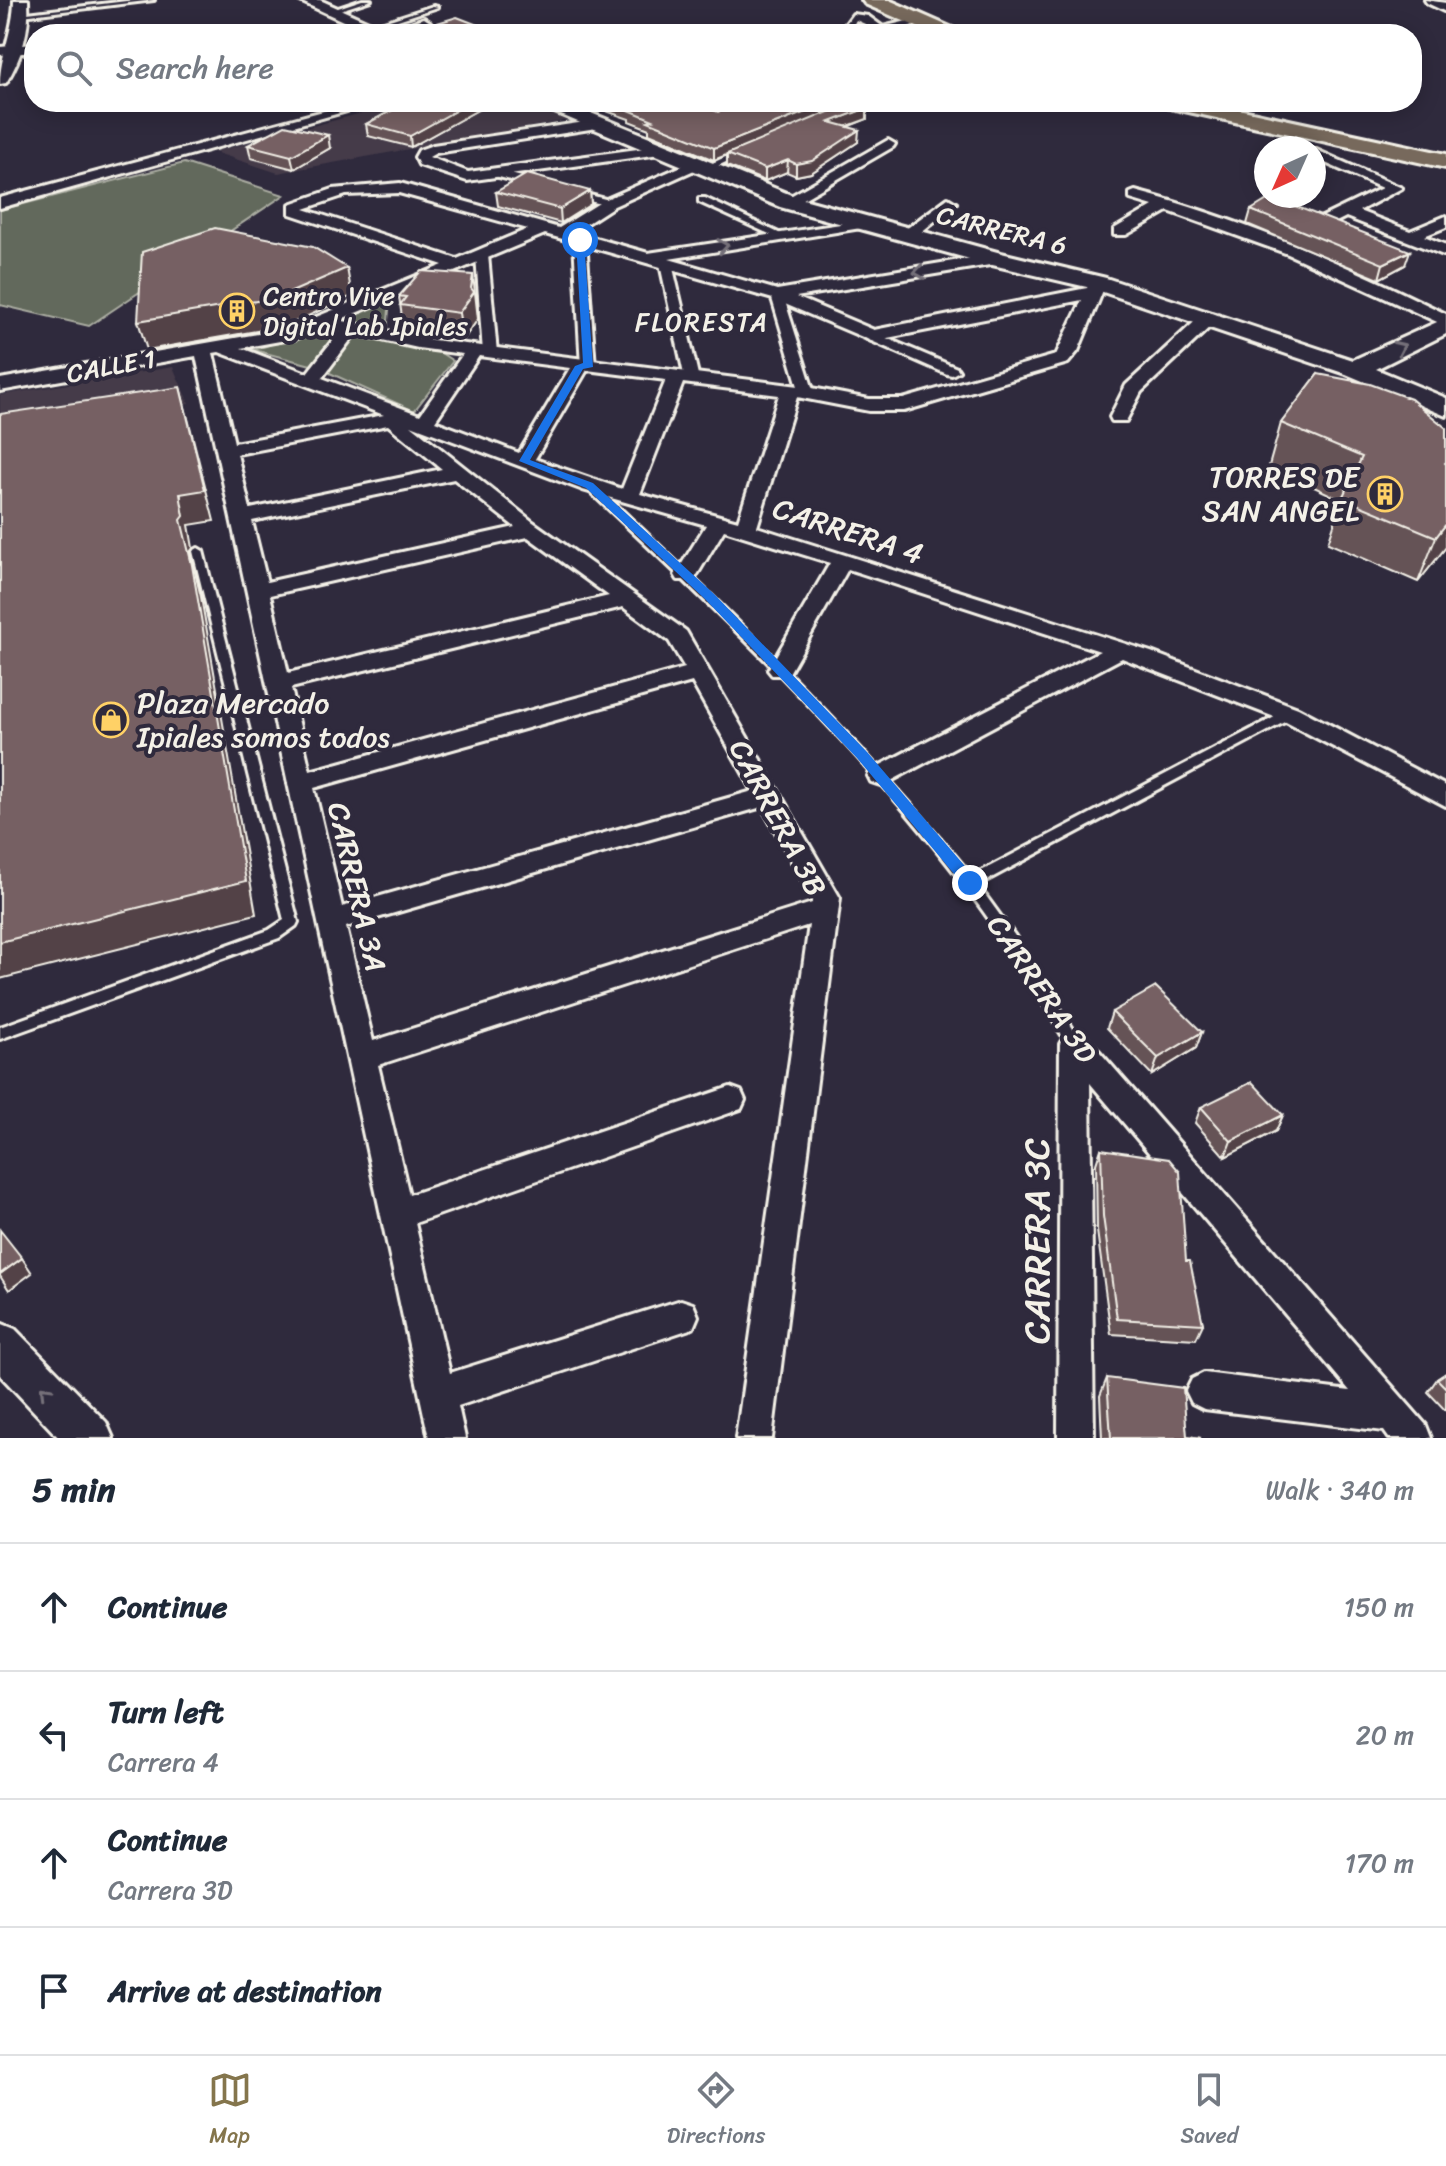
<!DOCTYPE html>
<html lang="en">
<head>
<meta charset="utf-8">
<style>
  :root { --surface:#fff; --page:#f6f6f7; --text:#1f2937; --muted:#747a83; --line:#e0e1e3; --accent:#84754c }
  body { margin:0; font-family:Sriracha,sans-serif; background:var(--page); color:var(--text) }
  .compass { position:absolute; left:1254px; top:136px; width:72px; height:72px; border-radius:50%; background:var(--surface); box-shadow:0 4px 20px #0003; rotate:225deg }
  .stop { position:absolute; width:24px; height:24px; margin:-18px; border:6px solid #1a73e8; border-radius:50%; background:#fff }
  .stop.end { background:#1a73e8; border-color:#fff; box-shadow:0 2px 8px #0008 }
  .list { margin:0; padding:0; list-style:none }
  h2 { display:flex; justify-content:space-between; align-items:center; height:104px; margin:0; padding:0 32px; font-size:34px }
  h2 small { font-size:26px; font-weight:400; color:var(--muted) }
  .list li { display:grid; grid-template-columns:52px 1fr auto; gap:24px; align-items:center; box-sizing:border-box; height:128px; padding:0 32px; border-top:2px solid var(--line) }
  .list b { display:block; font-size:30px; white-space:nowrap }
  .list p { margin:0; font-size:26px; white-space:nowrap; color:var(--muted) }
  .list em { font-size:26px; font-style:normal; color:var(--muted) }
  .icon { flex:none; width:44px; height:44px; fill:none; stroke:currentColor; stroke-width:2; stroke-linecap:round; stroke-linejoin:round }
  .map { position:relative; flex:none; width:1446px; height:1438px; overflow:hidden }
  .search { position:absolute; background:var(--surface); box-shadow:0 4px 20px #0003; left:24px; right:24px; top:24px; height:88px; display:flex; align-items:center; gap:20px; box-sizing:border-box; padding:0 28px; border-radius:32px; color:var(--muted); font-size:30px }
  .sheet { height:616px; background:var(--surface) }
  nav { display:flex; justify-content:space-around; align-items:center; box-sizing:border-box; height:112px; border-top:2px solid var(--line); background:var(--surface); font-size:22px; color:var(--muted) }
  nav a { display:grid; justify-items:center; gap:4px }
  nav .on { color:var(--accent) }
  .map>svg:first-child { display:block }
</style>
</head>
<body>
<div class="map">
<svg width="1446" height="1438" viewBox="0 0 1446 1438">
  <rect width="100%" height="100%" fill="#2f2a3d"/>
  <filter id="ink" filterUnits="userSpaceOnUse"><feTurbulence type="fractalNoise" baseFrequency=".0125" numOctaves="2"/><feDisplacementMap in="SourceGraphic" scale="16" xChannelSelector="R" yChannelSelector="G"/><feConvolveMatrix kernelMatrix="1 2 1 2 8 2 1 2 1" color-interpolation-filters="sRGB"/></filter>
  <g filter="url(#ink)">
    <g fill="#443a49">
      <path d="M404,102H517L568,120L278,173L214,152Z"/>
      <path d="M173,367L189,403L0,437V395Z"/>
    </g>
    <g fill="#62695c" stroke="#abada2" stroke-width="2">
      <path d="M184,163L284,195L89,326L0,305V210Z"/>
      <path d="M390,298L387,333L344,319Z"/>
      <path d="M328,325L336,332L311,365L254,350Z"/>
      <path d="M359,337L438,351L453,361L414,411L323,370L346,340Z"/>
    </g>
    <g fill="none" stroke-linecap="round" stroke-linejoin="round">
      <g stroke="#f4f1e8" stroke-width="6">
        <g id="service">
          <path d="M135,0H154L22,16L19,14Z"/>
          <path d="M362,0H371L334,12L329,11Z"/>
          <path d="M433,6L438,7L373,28L368,27Z"/>
          <path d="M738,151L745,153L709,170L702,168Z"/>
          <path d="M699,198H705L785,236L778,238L699,202Z"/>
          <path d="M590,483L594,484C727,608 856,735 972,876L1286,711H1294L1296,714L1294,717L978,885L1015,936L1080,1040L1082,1044L1080,1048L1075,1050L1070,1048C1040,1000 1012,950 978,904C868,753 723,616 586,488V484Z"/>
          <path d="M198,548L203,551L298,922L296,926L279,938L0,1039V1027L269,930L284,920L193,551Z"/>
        </g>
      </g>
      <g stroke="#f4f1e8" stroke-width="6">
        <g id="pedestrian">
          <path d="M853,14L868,16L883,27L919,18L924,21L900,30L883,32L856,20L848,34H838Z"/>
          <path d="M499,171L545,183L547,185L541,188L495,176L493,174Z"/>
          <path d="M570,190L613,201L615,203L609,206L566,195L564,193Z"/>
          <path d="M580,236L586,240L595,367L588,371L581,367L574,240Z"/>
          <path d="M482,251L488,255L497,353L490,357L483,353L476,255Z"/>
          <path d="M666,260L672,264L699,379L692,383L685,379L660,264Z"/>
          <path d="M773,292L783,295L814,393L812,396L807,397L800,393L771,295Z"/>
          <path d="M872,332L957,368L959,371L952,375L947,374L867,339L865,336Z"/>
        </g>
      </g>
      <g stroke="#f4f1e8" stroke-width="6">
        <g id="minor">
          <path d="M1425,0L1446,3V12L1427,3Z"/>
          <path d="M424,18L430,22L428,25L399,34H380Z"/>
          <path d="M34,44V52L0,55V47Z"/>
          <path d="M357,102H379L0,208V198Z"/>
          <path d="M598,120L605,124L603,127L436,153L429,157L468,172L660,146L667,150L660,154L467,181L419,165L415,157L419,150L433,145Z"/>
          <path d="M888,140L895,144L893,147L793,205H783L780,202Z"/>
          <path d="M1314,149L1402,188L1359,211L1410,231L1446,216V227L1424,236L1446,245V256L1346,217L1330,225H1318V219L1382,188L1314,158Z"/>
          <path d="M696,160L703,164L701,167L614,206L574,232L648,253L867,220L869,223L861,228L669,259L777,290L996,254L1004,259L996,264L796,297L874,330L1087,288L1092,279L1098,278L1106,283L1078,351L1068,363L904,411H869L797,397L757,527L1151,652L1298,708L1446,786V806L1282,720L1122,658L889,782L880,785L871,782L868,776L871,770L1100,651L848,569L788,675H772L768,670L830,563L724,530L694,580H678L675,575L706,525L583,490L411,425L533,522L686,631L840,898L772,1438H736L809,925L378,1065L409,1195L730,1087L741,1091L745,1100L741,1109L415,1223L450,1373L681,1300L693,1304L698,1316L693,1328L681,1332L458,1406L465,1438H429L196,356L0,391V379L287,329L443,265L290,214V204L333,189L400,183L559,228L604,200ZM399,193L528,229L457,259L304,209L346,195ZM545,234L773,299L872,341L1082,300L1056,355L903,399H869L807,387L418,338L339,320ZM323,327L340,331L307,373L241,348L297,338ZM355,334L418,348L463,354L420,415L322,378ZM219,352L384,415L234,443L213,353ZM479,356L570,368L519,453L435,421ZM587,370L666,380L622,489L535,459ZM683,383L779,395L738,521L640,494ZM388,425L442,469L250,509L237,454ZM454,479L515,527L267,582L252,521ZM528,537L609,596L288,673L270,595ZM623,607L669,641L685,668L310,771L291,688ZM692,682L753,791L342,907L314,788ZM762,807L812,898V903L373,1041L346,927Z"/>
          <path d="M1135,191C1242,219 1347,265 1446,314V326L1288,254L1168,211L1126,235H1114V229L1153,206L1130,199V193Z"/>
          <path d="M948,198L956,203L953,206L914,238H902V232Z"/>
          <path d="M1209,313L1215,314L1218,318L1215,322L1141,392L1126,421H1112L1110,417L1126,385L1203,314Z"/>
          <path d="M1075,1032L1085,1035L1426,1425L1431,1438H1389L1384,1431L1204,1409L1192,1403L1186,1391L1192,1379L1204,1373L1350,1391L1090,1083L1094,1438H1058L1060,1044L1065,1035Z"/>
        </g>
      </g>
      <g stroke="#f4f1e8" stroke-width="6">
        <g id="tertiary">
          <path d="M14,0H28C30,30 22,57 6,83L0,84C0,55 14,30 14,0Z"/>
          <path d="M0,1323L15,1329L106,1422L113,1438H59L0,1375Z"/>
        </g>
      </g>
      <g stroke="#f4f1e8" stroke-width="6">
        <g id="secondary">
          <path d="M298,0H320L395,34H371Z"/>
          <path d="M537,102H564L796,197L1001,253L1106,278L1353,360L1446,318V334L1376,369L1446,398V416L1346,374L1091,288L988,264L780,207L540,106Z"/>
        </g>
      </g>
      <g stroke="#f4f1e8" stroke-width="6">
        <g id="trunk">
          <path d="M862,0H889L957,30L960,34H933L865,4Z"/>
          <path d="M1164,102H1206L1446,154V168L1175,109L1167,107Z"/>
        </g>
      </g>
      <use href="#service" fill="#2f2a3d" fill-rule="evenodd"/>
      <use href="#pedestrian" fill="#2f2a3d" fill-rule="evenodd"/>
      <use href="#minor" fill="#2f2a3d" fill-rule="evenodd"/>
      <use href="#tertiary" fill="#2f2a3d" fill-rule="evenodd"/>
      <use href="#secondary" fill="#2f2a3d" fill-rule="evenodd"/>
      <use href="#trunk" fill="#77695c" fill-rule="evenodd"/>
    </g>
    <g fill="#655356" stroke="#f4f1e8" stroke-width="2">
      <path d="M408,102H492L411,147L368,136L366,124Z"/>
      <path d="M581,102H694L718,112L853,102L867,108V119L847,127L858,142L811,173L796,176L787,172L765,181L727,166V155L714,160L649,133V129L629,121V119Z"/>
      <path d="M248,145L330,148L294,169L251,158Z"/>
      <path d="M590,191L591,204L561,223L498,206L496,192Z"/>
      <path d="M1251,210L1405,265L1379,279L1247,224Z"/>
      <path d="M399,296L476,302L478,319L463,340L404,332Z"/>
      <path d="M1318,374L1446,547L1418,582L1328,543L1342,500L1269,466L1281,423Z"/>
      <path d="M1112,1012L1202,1032L1196,1048L1152,1075L1107,1028Z"/>
      <path d="M1201,1107L1283,1115L1276,1131L1225,1157L1195,1123Z"/>
      <path d="M1101,1149L1186,1261L1203,1324L1196,1339L1111,1334L1097,1231L1096,1164Z"/>
      <path d="M1446,1373V1411L1428,1392L1437,1379Z"/>
      <path d="M1107,1378L1187,1436L1201,1438H1102L1100,1396Z"/>
    </g>
    <g fill="#534346" stroke="#f4f1e8" stroke-width="2">
      <path d="M471,102H492L411,147L410,136Z"/>
      <path d="M823,105V116L714,160V148Z"/>
      <path d="M867,108V119L829,133L830,122Z"/>
      <path d="M859,130L858,142L811,173L796,176V164Z"/>
      <path d="M328,135L330,148L294,169L291,156Z"/>
      <path d="M788,160L787,172L765,181V169Z"/>
      <path d="M590,191L591,204L561,223L560,209Z"/>
      <path d="M1410,251L1405,265L1379,279L1383,264Z"/>
      <path d="M347,268L352,296L286,326L147,350L138,321Z"/>
      <path d="M473,275L478,319L463,340L459,313L471,288Z"/>
      <path d="M180,387L214,521L189,525L193,548L190,552L201,597L256,914L0,979V942L181,520Z"/>
      <path d="M1446,524V547L1418,582L1436,537Z"/>
      <path d="M1202,1032L1196,1048L1152,1075L1158,1058Z"/>
      <path d="M1283,1115L1276,1131L1225,1157L1231,1141Z"/>
      <path d="M22,1258L32,1273L9,1290L0,1276V1274Z"/>
    </g>
    <g fill="#766064" stroke="#f4f1e8" stroke-width="2">
      <path d="M457,17L501,34H424L414,30Z"/>
      <path d="M408,102H471L410,136L366,124Z"/>
      <path d="M612,102H694L718,112L742,102H853L867,108L830,122L859,130L812,161L796,164L788,160L765,169L727,154L831,111L832,107L823,105L714,148L648,121L653,120L629,110L632,109Z"/>
      <path d="M285,125L328,135L291,156L248,145Z"/>
      <path d="M527,174L590,191L560,209L496,192Z"/>
      <path d="M1272,197L1410,251L1383,264L1251,210Z"/>
      <path d="M215,228L313,247L347,268L280,297L138,321L142,252Z"/>
      <path d="M421,271L473,275L471,288L474,292L459,313L400,305L406,297L399,296Z"/>
      <path d="M1318,374L1370,384L1411,399L1446,428V462L1445,463L1446,464V524L1436,537L1342,498L1362,457L1281,423Z"/>
      <path d="M180,387L205,490L180,494L184,516L181,520L192,565L246,881L0,942V414Z"/>
      <path d="M1156,987L1202,1032L1158,1058L1112,1012Z"/>
      <path d="M1252,1082L1283,1115L1231,1141L1201,1107Z"/>
      <path d="M1101,1149L1169,1159L1180,1172L1186,1261H1190L1203,1324L1117,1319L1103,1216Z"/>
      <path d="M0,1230L22,1258L0,1274Z"/>
      <path d="M1446,1373V1388L1437,1379Z"/>
      <path d="M1107,1378L1183,1388L1187,1436L1201,1438H1111Z"/>
    </g>
    <defs><path id="oneway-chevron" d="M-2-3.5L2.5 0L-2 3.5" fill="none" stroke-width="1.6" stroke-linecap="round" stroke-linejoin="round" transform="scale(2)"/></defs>
    <g stroke="#747079">
      <use href="#oneway-chevron" transform="translate(723 246) rotate(-9)"/>
      <use href="#oneway-chevron" transform="translate(919 272) rotate(171)"/>
      <use href="#oneway-chevron" transform="translate(1400 347) rotate(-25)"/>
      <use href="#oneway-chevron" transform="translate(45 1391) rotate(-134)"/>
    </g>
  </g>
  <path fill="#1a73e8" d="M580,237L584,240L593,367L583,369L530,460L593,483L714,594L867,752L976,879V887H965L857,758L705,599L586,488L519,461L575,366L583,363L576,240Z"/>
  <defs>
    <g id="building-ring" transform="scale(1.8)"><circle r="9.5" fill="#2f2a3d" stroke="#ffd166" stroke-width="1.5"/><path d="M-4-6H4V6H1V3H-1V6H-4ZM-2.5-4.3h1.7v1.8h-1.7ZM.8-4.3h1.7v1.8H.8ZM-2.5-1h1.7V.8h-1.7ZM.8-1h1.7V.8H.8Z" fill="#ffd166"/></g>
    <g id="shop-ring" transform="scale(1.8)"><circle r="9.5" fill="#2f2a3d" stroke="#ffd166" stroke-width="1.5"/><path d="M-5-2.5h2.3a2.7 3.5 0 0 1 5.4 0H5L5.5 6h-11ZM-1.5-2.5h3a1.5 2.3 0 0 0-3 0Z" fill="#ffd166"/></g>
  </defs>
  <g fill-rule="evenodd">
    <use href="#building-ring" x="237" y="311"/>
    <use href="#building-ring" x="1385" y="494"/>
    <use href="#shop-ring" x="111" y="720"/>
  </g>
  <g text-anchor="middle" stroke-width="8" stroke-linejoin="round" paint-order="stroke">
    <g font-size="26" fill="#f4f1e8" stroke="#2f2a3d">
      <text transform="translate(1002 230) rotate(14)" y="9">CARRERA 6</text>
      <text transform="translate(111 366) rotate(-10)" y="9">CALLE 1</text>
    </g>
    <g font-size="26" fill="#f4f1e8" stroke="#2f2a3d" text-anchor="start">
      <text x="263" y="305">Centro Vive<tspan x="263" dy="30">Digital Lab Ipiales</tspan></text>
    </g>
    <g font-size="26" letter-spacing="2" fill="#f4f1e8" stroke="#2f2a3d">
      <text x="702" y="331">FLORESTA</text>
    </g>
    <g font-size="30" fill="#f4f1e8" stroke="#2f2a3d" text-anchor="end">
      <text x="1359" y="487">TORRES DE<tspan x="1359" dy="34">SAN ANGEL</tspan></text>
      <text x="137" y="713" text-anchor="start">Plaza Mercado<tspan x="137" dy="34">Ipiales somos todos</tspan></text>
    </g>
    <g font-size="30" fill="#f4f1e8" stroke="#2f2a3d">
      <text transform="translate(848 531) rotate(18)" y="10">CARRERA 4</text>
      <text transform="translate(778 818) rotate(62)" y="10">CARRERA 3B</text>
      <text transform="translate(357 887) rotate(77)" y="10">CARRERA 3A</text>
      <text transform="translate(1042 989) rotate(56)" y="10">CARRERA 3D</text>
    </g>
    <g font-size="36" fill="#f4f1e8" stroke="#2f2a3d">
      <text transform="translate(1036 1241) rotate(-90)" y="13">CARRERA 3C</text>
    </g>
  </g>
</svg>
<svg class="compass" viewBox="-18 -18 36 36"><path d="M0-13l5 13h-10z" fill="#e53935"/><path d="M0 13l5-13h-10z" fill="#747a83"/></svg>
<div class="stop" style="left:580px;top:240px"></div>
<div class="stop end" style="left:970px;top:883px"></div>
<div class="search"><svg class="icon" aria-label="search" viewBox="0 0 24 24"><circle cx="10" cy="10" r="6"/><path d="M15 15l6 6"/></svg>Search here</div>
</div>
<section class="sheet">
<h2>5 min<small>Walk · 340 m</small></h2>
<ul class="list">
<li><svg class="icon" aria-label="ahead" viewBox="0 0 24 24"><path d="M12 20V5M6 11l6-6 6 6"/></svg><div><b>Continue</b></div><em>150 m</em></li>
<li><svg class="icon" aria-label="left" viewBox="0 0 24 24"><path d="M17 20v-9H6M10 6l-5 5 5 5"/></svg><div><b>Turn left</b><p>Carrera 4</p></div><em>20 m</em></li>
<li><svg class="icon" aria-label="ahead" viewBox="0 0 24 24"><path d="M12 20V5M6 11l6-6 6 6"/></svg><div><b>Continue</b><p>Carrera 3D</p></div><em>170 m</em></li>
<li><svg class="icon" aria-label="arrive" viewBox="0 0 24 24"><path d="M6 21V4h12l-3 4 3 4H6"/></svg><div><b>Arrive at destination</b></div></li>
</ul>
</section>
<nav>
<a class="on"><svg class="icon" aria-label="map" viewBox="0 0 24 24"><path d="M3 6l6-2 6 2 6-2v14l-6 2-6-2-6 2zM9 4v14M15 6v14"/></svg>Map</a>
<a><svg class="icon" aria-label="directions" viewBox="0 0 24 24"><path d="M12 3l9 9-9 9-9-9zM9 14v-3h6M13 9l2 2-2 2"/></svg>Directions</a>
<a><svg class="icon" aria-label="saved" viewBox="0 0 24 24"><path d="M7 4h10v16l-5-4-5 4z"/></svg>Saved</a>
</nav>
</body>
</html>
